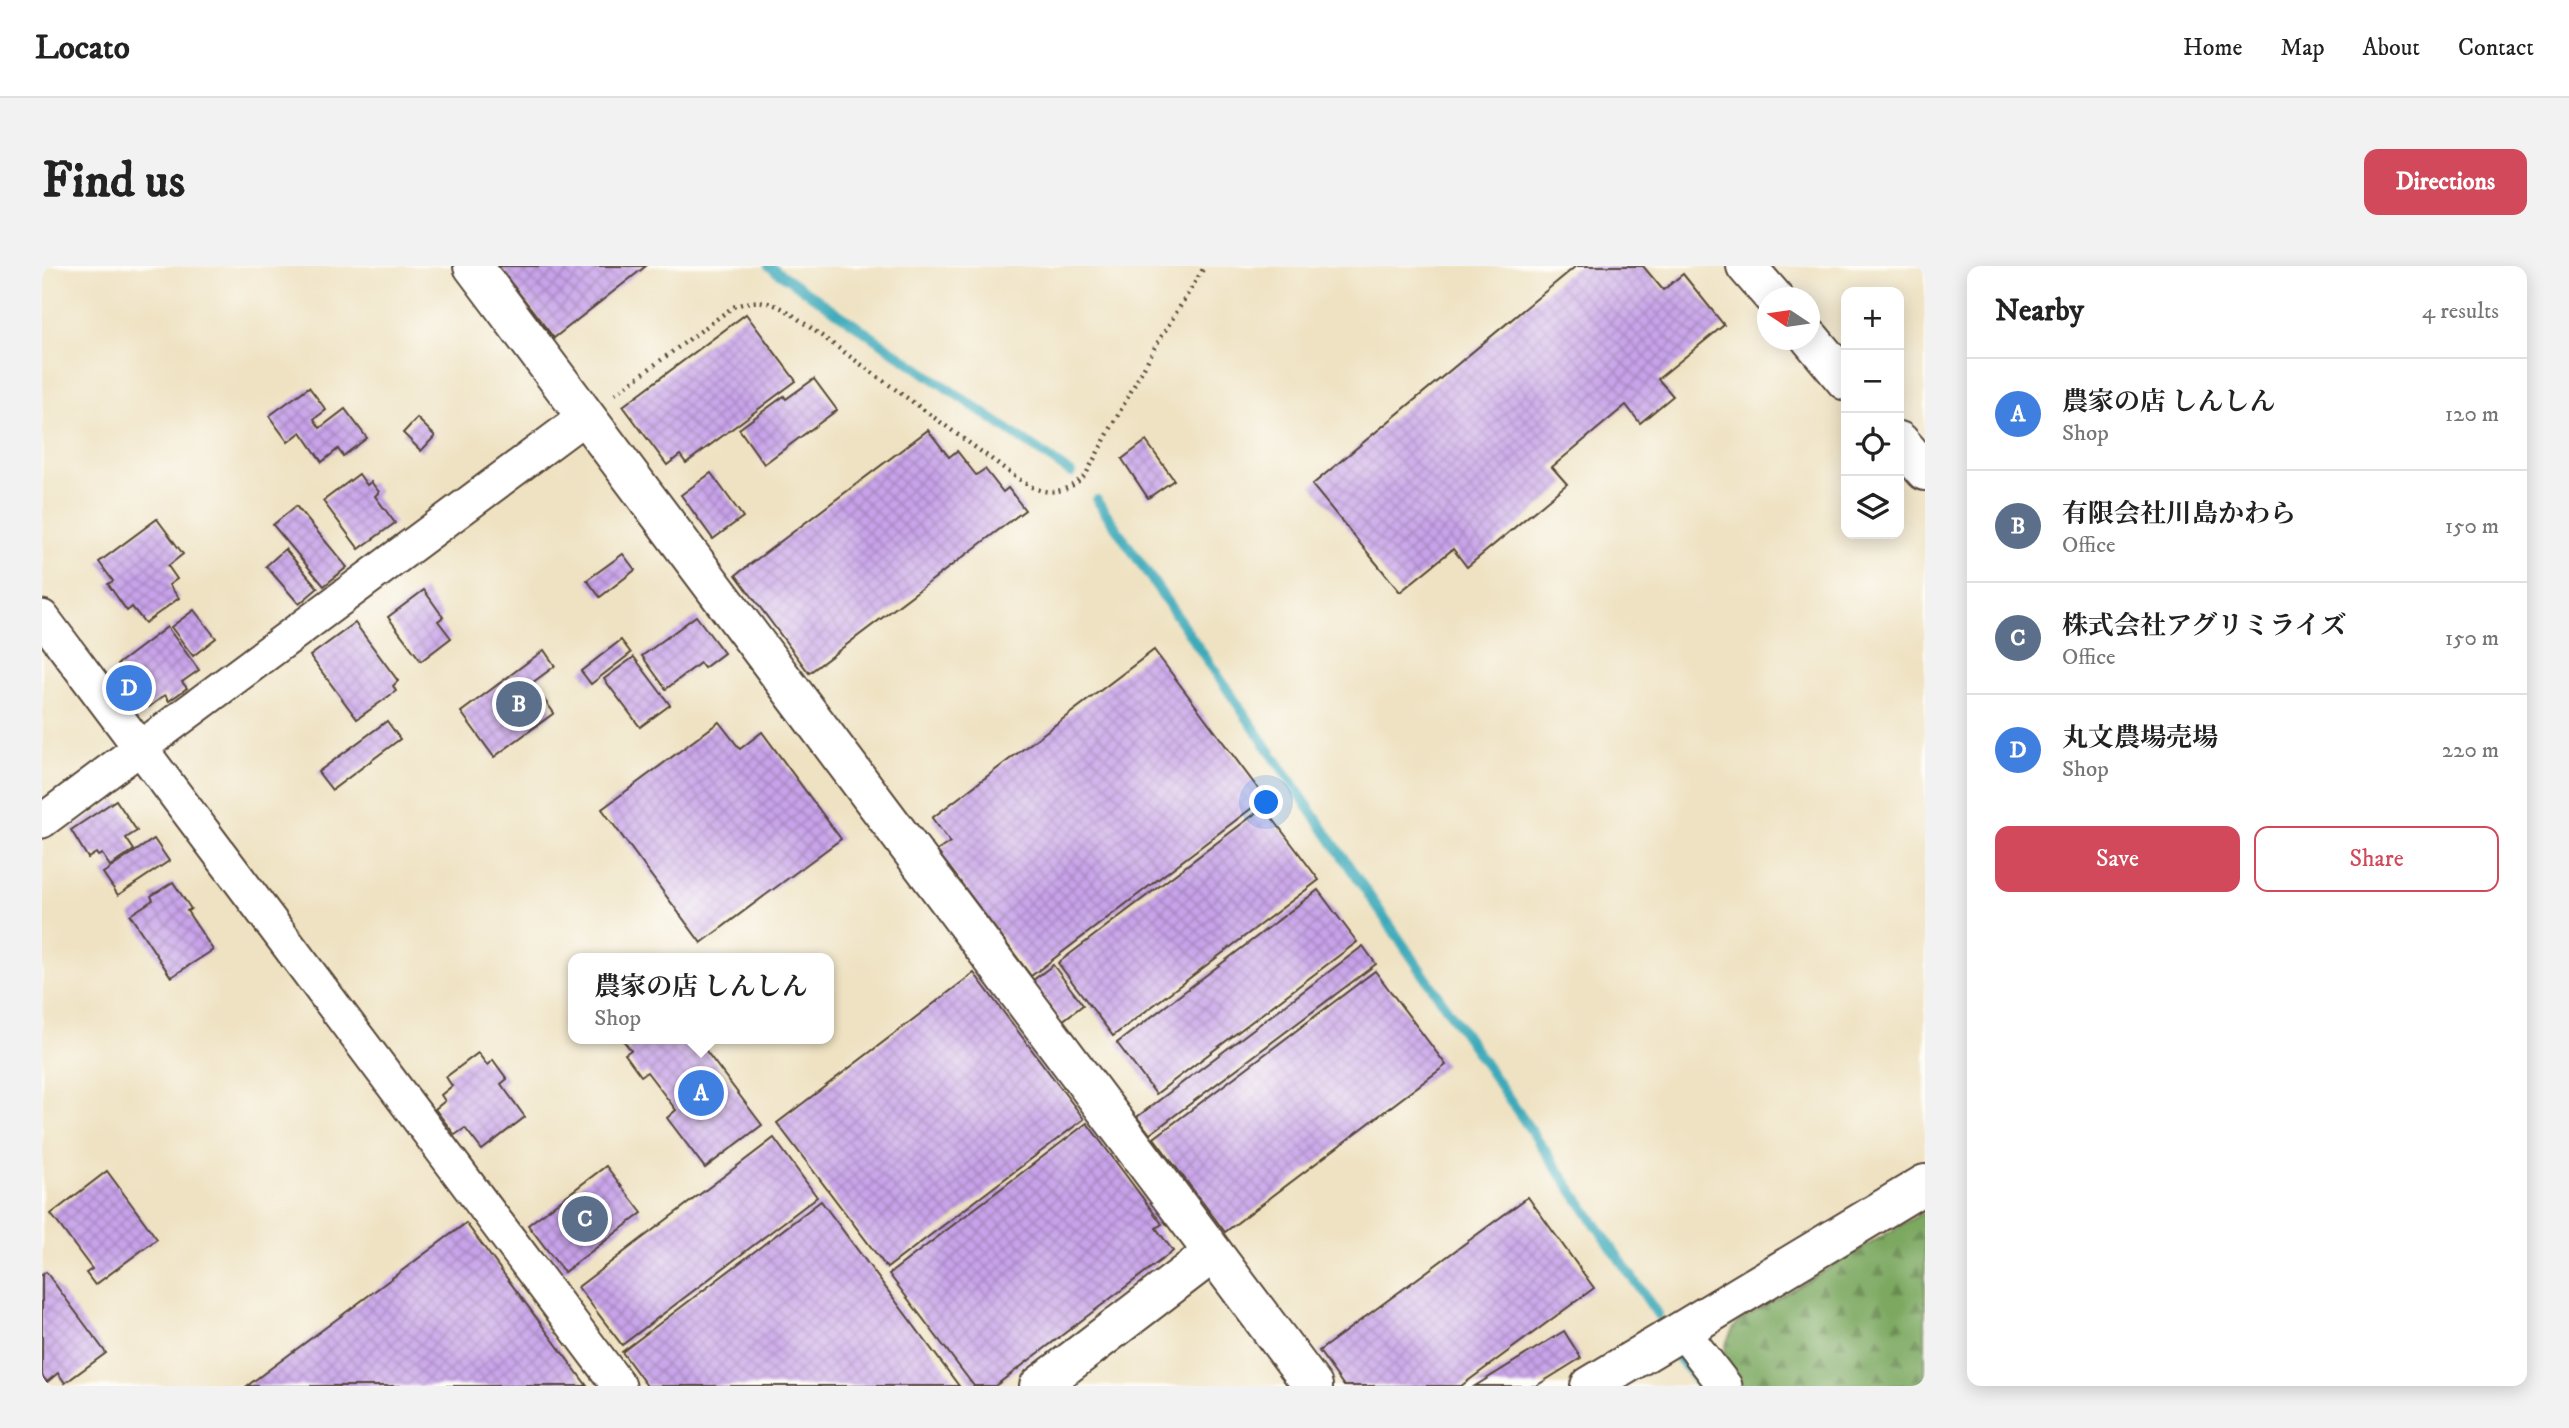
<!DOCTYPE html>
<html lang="en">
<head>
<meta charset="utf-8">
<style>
  :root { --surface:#fff; --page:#f2f2f2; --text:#222; --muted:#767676; --line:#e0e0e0; --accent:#d1495b }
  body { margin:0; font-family:"IM FELL DW Pica","Noto Serif JP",serif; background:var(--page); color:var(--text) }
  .controls { position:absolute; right:21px; top:21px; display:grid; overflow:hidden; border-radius:14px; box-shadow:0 4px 18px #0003 }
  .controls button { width:63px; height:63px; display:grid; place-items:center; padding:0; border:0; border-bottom:2px solid var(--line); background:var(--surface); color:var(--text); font:35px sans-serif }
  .compass { position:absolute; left:1715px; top:21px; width:63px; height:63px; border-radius:50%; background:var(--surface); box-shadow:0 4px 18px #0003; rotate:283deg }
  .you { position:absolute; left:1225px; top:537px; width:24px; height:24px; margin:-18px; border:5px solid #fff; border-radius:50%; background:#1a73e8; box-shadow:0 0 0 10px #1a73e833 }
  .badge { display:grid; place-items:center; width:46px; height:46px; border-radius:50%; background:var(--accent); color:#fff; font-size:23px; font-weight:700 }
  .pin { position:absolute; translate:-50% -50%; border:4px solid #fff; box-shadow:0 2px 7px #0006 }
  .popup { position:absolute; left:526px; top:687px; width:266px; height:91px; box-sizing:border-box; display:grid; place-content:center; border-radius:14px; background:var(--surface); filter:drop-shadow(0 2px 5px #0005); font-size:23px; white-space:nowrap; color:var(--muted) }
  .popup b { font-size:26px; color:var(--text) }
  .popup::after { content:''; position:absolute; left:50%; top:100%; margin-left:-14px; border:14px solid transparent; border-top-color:var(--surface) }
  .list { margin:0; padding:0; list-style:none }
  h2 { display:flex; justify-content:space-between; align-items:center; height:91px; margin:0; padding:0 28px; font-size:30px }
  h2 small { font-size:23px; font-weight:400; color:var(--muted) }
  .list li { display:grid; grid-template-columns:46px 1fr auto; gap:21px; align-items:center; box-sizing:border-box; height:112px; padding:0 28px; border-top:2px solid var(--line) }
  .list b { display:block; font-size:26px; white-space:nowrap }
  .list p { margin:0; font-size:23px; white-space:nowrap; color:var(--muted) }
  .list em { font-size:23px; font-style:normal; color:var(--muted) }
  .actions { display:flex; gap:14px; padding:21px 28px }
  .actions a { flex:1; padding:16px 0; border:2px solid var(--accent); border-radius:14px; text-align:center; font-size:24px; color:var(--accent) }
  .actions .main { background:var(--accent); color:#fff }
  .icon { flex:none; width:38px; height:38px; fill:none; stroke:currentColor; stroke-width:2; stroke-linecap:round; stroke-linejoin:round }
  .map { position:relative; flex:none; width:1883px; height:1120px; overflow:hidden; border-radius:14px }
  header { display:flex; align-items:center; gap:42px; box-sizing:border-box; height:98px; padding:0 35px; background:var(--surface); border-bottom:2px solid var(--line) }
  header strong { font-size:33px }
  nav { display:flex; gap:38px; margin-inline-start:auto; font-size:24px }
  .intro { display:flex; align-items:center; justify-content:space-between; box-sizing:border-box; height:168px; padding:0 42px }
  h1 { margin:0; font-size:49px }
  .button { padding:18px 32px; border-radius:14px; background:var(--accent); color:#fff; font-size:24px; font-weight:700 }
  main { display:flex; gap:42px; padding:0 42px }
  aside { flex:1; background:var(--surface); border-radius:14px; box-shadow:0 4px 18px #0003 }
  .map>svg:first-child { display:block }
</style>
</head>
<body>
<header>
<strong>Locato</strong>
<nav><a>Home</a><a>Map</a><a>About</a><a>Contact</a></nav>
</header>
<div class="intro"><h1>Find us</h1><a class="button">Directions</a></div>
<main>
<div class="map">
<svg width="1883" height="1120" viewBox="0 0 1883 1120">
  <defs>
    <pattern id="forest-firs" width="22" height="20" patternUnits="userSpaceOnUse" patternTransform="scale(1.75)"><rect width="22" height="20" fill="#7ca861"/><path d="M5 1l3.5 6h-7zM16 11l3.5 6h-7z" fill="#67894f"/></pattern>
    <pattern id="building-cross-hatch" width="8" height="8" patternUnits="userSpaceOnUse" patternTransform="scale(1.75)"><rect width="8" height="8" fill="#c8a3ea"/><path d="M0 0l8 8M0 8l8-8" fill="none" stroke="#a485bd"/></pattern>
  </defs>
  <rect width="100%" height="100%" fill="#fdfcf7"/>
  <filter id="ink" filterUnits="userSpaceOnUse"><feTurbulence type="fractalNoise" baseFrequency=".0143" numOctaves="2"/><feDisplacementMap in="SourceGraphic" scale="14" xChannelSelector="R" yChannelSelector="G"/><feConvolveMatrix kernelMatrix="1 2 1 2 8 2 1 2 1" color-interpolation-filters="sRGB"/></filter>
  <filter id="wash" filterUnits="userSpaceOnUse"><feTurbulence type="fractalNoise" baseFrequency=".00686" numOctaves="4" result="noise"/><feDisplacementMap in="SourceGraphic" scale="28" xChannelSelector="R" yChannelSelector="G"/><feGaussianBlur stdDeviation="1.57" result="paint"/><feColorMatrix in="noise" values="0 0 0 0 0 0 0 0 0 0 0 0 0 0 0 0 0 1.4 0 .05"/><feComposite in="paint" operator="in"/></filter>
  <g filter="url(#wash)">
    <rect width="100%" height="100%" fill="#efe2c2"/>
    <path fill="url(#forest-firs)" stroke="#5c6940" stroke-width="2" d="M1883,945V1120H1699C1679,1095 1677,1082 1696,1056Z"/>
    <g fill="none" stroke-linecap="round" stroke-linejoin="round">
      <g stroke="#3caaba" stroke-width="10">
        <path d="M727,0L1029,207"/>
        <path d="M1055,234L1616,1049"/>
        <path d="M1636,1090L1659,1120"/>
      </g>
    </g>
    <g id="blocks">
      <g fill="url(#building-cross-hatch)">
        <path d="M456,0H604L512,72Z"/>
        <path d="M1534,0H1601L1621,24L1641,8L1682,59L1616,113L1631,130L1598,157L1584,139L1510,201L1525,218L1425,301L1411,283L1358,326L1270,219Z"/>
        <path d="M704,48L754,115L644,197L638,189L625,199L581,140Z"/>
        <path d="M772,113L795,144L722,198L697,163L742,130L744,133Z"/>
        <path d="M267,121L284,144L272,153L278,162L303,143L325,172L301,190L296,183L280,196L259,166L246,176L227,150Z"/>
        <path d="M375,152L393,170L379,185L361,167Z"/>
        <path d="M886,164L907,191L915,185L934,209L943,203L961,226L966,222L983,244L767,407L694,309Z"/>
        <path d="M1104,175L1132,214L1106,232L1080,193Z"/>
        <path d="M669,207L701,251L671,273L639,229Z"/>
        <path d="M317,208L325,219L329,216L337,226L333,230L353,257L317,283L281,235Z"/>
        <path d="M254,240L305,301L282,320L231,259Z"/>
        <path d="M115,253L141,288L126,300L135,313L127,319L137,332L103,357L90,341L85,345L66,318L71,315L57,296Z"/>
        <path d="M243,283L276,322L257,338L224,300Z"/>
        <path d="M581,288L593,304L558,331L545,314Z"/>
        <path d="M382,324L401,351L396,355L409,372L379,395L346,351Z"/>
        <path d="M152,344L174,372L151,390L129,361Z"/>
        <path d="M654,350L682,387L662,402L658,397L624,423L600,390Z"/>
        <path d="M313,357L356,415L351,420L354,425L315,453L268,390Z"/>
        <path d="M125,361L157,404L140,416L145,422L127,435L123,429L107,441L101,433L93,439L72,411L80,404L76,398Z"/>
        <path d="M579,374L589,387L549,418L539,405Z"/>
        <path d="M502,384L513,400L490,417L512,447L452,491L419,446Z"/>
        <path d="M1112,384L1223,532L989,710L895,585L908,576L890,552Z"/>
        <path d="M592,391L628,439L598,461L562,413Z"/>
        <path d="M345,455L358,473L290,524L276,506Z"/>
        <path d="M677,456L698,483L720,466L799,573L659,677L560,543Z"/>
        <path d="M74,534L95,565L84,572L92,584L68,600L60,588L56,590L54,587L46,592L29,564Z"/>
        <path d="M1222,541L1277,614L1071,770L1016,697Z"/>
        <path d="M112,573L127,595L76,629L61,607Z"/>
        <path d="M131,616L149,643L145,645L171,684L129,711L88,649L111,634L109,630Z"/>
        <path d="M1276,624L1315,676L1114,828L1075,777Z"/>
        <path d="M1321,680L1334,698L1108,868L1095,851Z"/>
        <path d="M1011,699L1041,739L1020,755L990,715Z"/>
        <path d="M1333,705L1404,799L1183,966L1112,872Z"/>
        <path d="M932,707L1042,853L845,1002L735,857Z"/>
        <path d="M580,773H655L720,859L663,902L625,852L634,844L605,806L599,810L583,788L589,784Z"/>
        <path d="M436,787L445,799L451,794L465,813L459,818L483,851L440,884L423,862L413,869L393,843L403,835L399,829L410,820L404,811Z"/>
        <path d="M1045,857L1120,958L1114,962L1131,985L953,1120H932L847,1008Z"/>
        <path d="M732,872L775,931L580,1079L536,1021Z"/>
        <path d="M564,900L600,947L522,1006L486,959Z"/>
        <path d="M65,905L115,973L53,1019L44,1007L50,1003L9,948Z"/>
        <path d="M1486,931L1552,1022L1419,1120H1302L1277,1085Z"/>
        <path d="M779,935L917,1120H605L580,1086Z"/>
        <path d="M424,957L545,1120H205Z"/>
        <path d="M4,1006L64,1087L23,1117L16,1107L5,1116L0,1110V1009Z"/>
        <path d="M1522,1065L1539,1092L1494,1120H1433Z"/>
      </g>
    </g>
  </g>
  <g filter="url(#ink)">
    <use href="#blocks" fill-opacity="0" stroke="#564637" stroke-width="2"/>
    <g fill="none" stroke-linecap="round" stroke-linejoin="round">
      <g stroke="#564637" stroke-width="37">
        <g id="street">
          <path d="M0,351L577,1120"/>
          <path d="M0,555L544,150"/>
          <path d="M1639,1063L1683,1120"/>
        </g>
      </g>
      <g stroke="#564637" stroke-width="42">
        <g id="secondary">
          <path d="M431,0L1271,1120"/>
          <path d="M1704,0L1732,32"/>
          <path d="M1768,72L1804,115"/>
          <path d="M1857,175L1883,205"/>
          <path d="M997,1120L1171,987"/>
          <path d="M1548,1120L1883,918"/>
        </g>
      </g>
      <path stroke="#564637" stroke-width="4.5" stroke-dasharray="2 5" stroke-linecap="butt" d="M573,128L691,41C713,33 723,34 744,44L981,216C1004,231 1025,228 1044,208L1113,81L1163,0"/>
      <use href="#street" stroke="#fff" stroke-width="33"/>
      <use href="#secondary" stroke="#fff" stroke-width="38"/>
    </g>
  </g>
</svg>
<div class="controls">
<button>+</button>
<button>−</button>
<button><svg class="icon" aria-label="locate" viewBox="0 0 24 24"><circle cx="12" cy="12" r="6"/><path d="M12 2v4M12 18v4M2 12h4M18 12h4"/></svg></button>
<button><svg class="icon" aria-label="layers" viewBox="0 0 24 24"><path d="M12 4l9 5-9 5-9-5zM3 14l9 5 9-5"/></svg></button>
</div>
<svg class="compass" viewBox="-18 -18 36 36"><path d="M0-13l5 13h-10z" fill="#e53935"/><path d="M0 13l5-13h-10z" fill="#767676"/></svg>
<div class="you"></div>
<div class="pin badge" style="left:659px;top:827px;background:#3f7fe0">A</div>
<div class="popup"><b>農家の店 しんしん</b>Shop</div>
<div class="pin badge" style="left:477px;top:438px;background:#5c6f8a">B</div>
<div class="pin badge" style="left:543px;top:953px;background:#5c6f8a">C</div>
<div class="pin badge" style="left:87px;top:422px;background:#3f7fe0">D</div>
</div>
<aside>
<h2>Nearby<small>4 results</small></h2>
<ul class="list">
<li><span class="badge" style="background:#3f7fe0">A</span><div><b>農家の店 しんしん</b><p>Shop</p></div><em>120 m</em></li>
<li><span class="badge" style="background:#5c6f8a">B</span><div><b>有限会社川島かわら</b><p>Office</p></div><em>150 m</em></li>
<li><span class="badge" style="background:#5c6f8a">C</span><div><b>株式会社アグリミライズ</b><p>Office</p></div><em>150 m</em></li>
<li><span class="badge" style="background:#3f7fe0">D</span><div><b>丸文農場売場</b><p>Shop</p></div><em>220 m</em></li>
</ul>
<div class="actions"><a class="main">Save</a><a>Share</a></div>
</aside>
</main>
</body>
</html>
